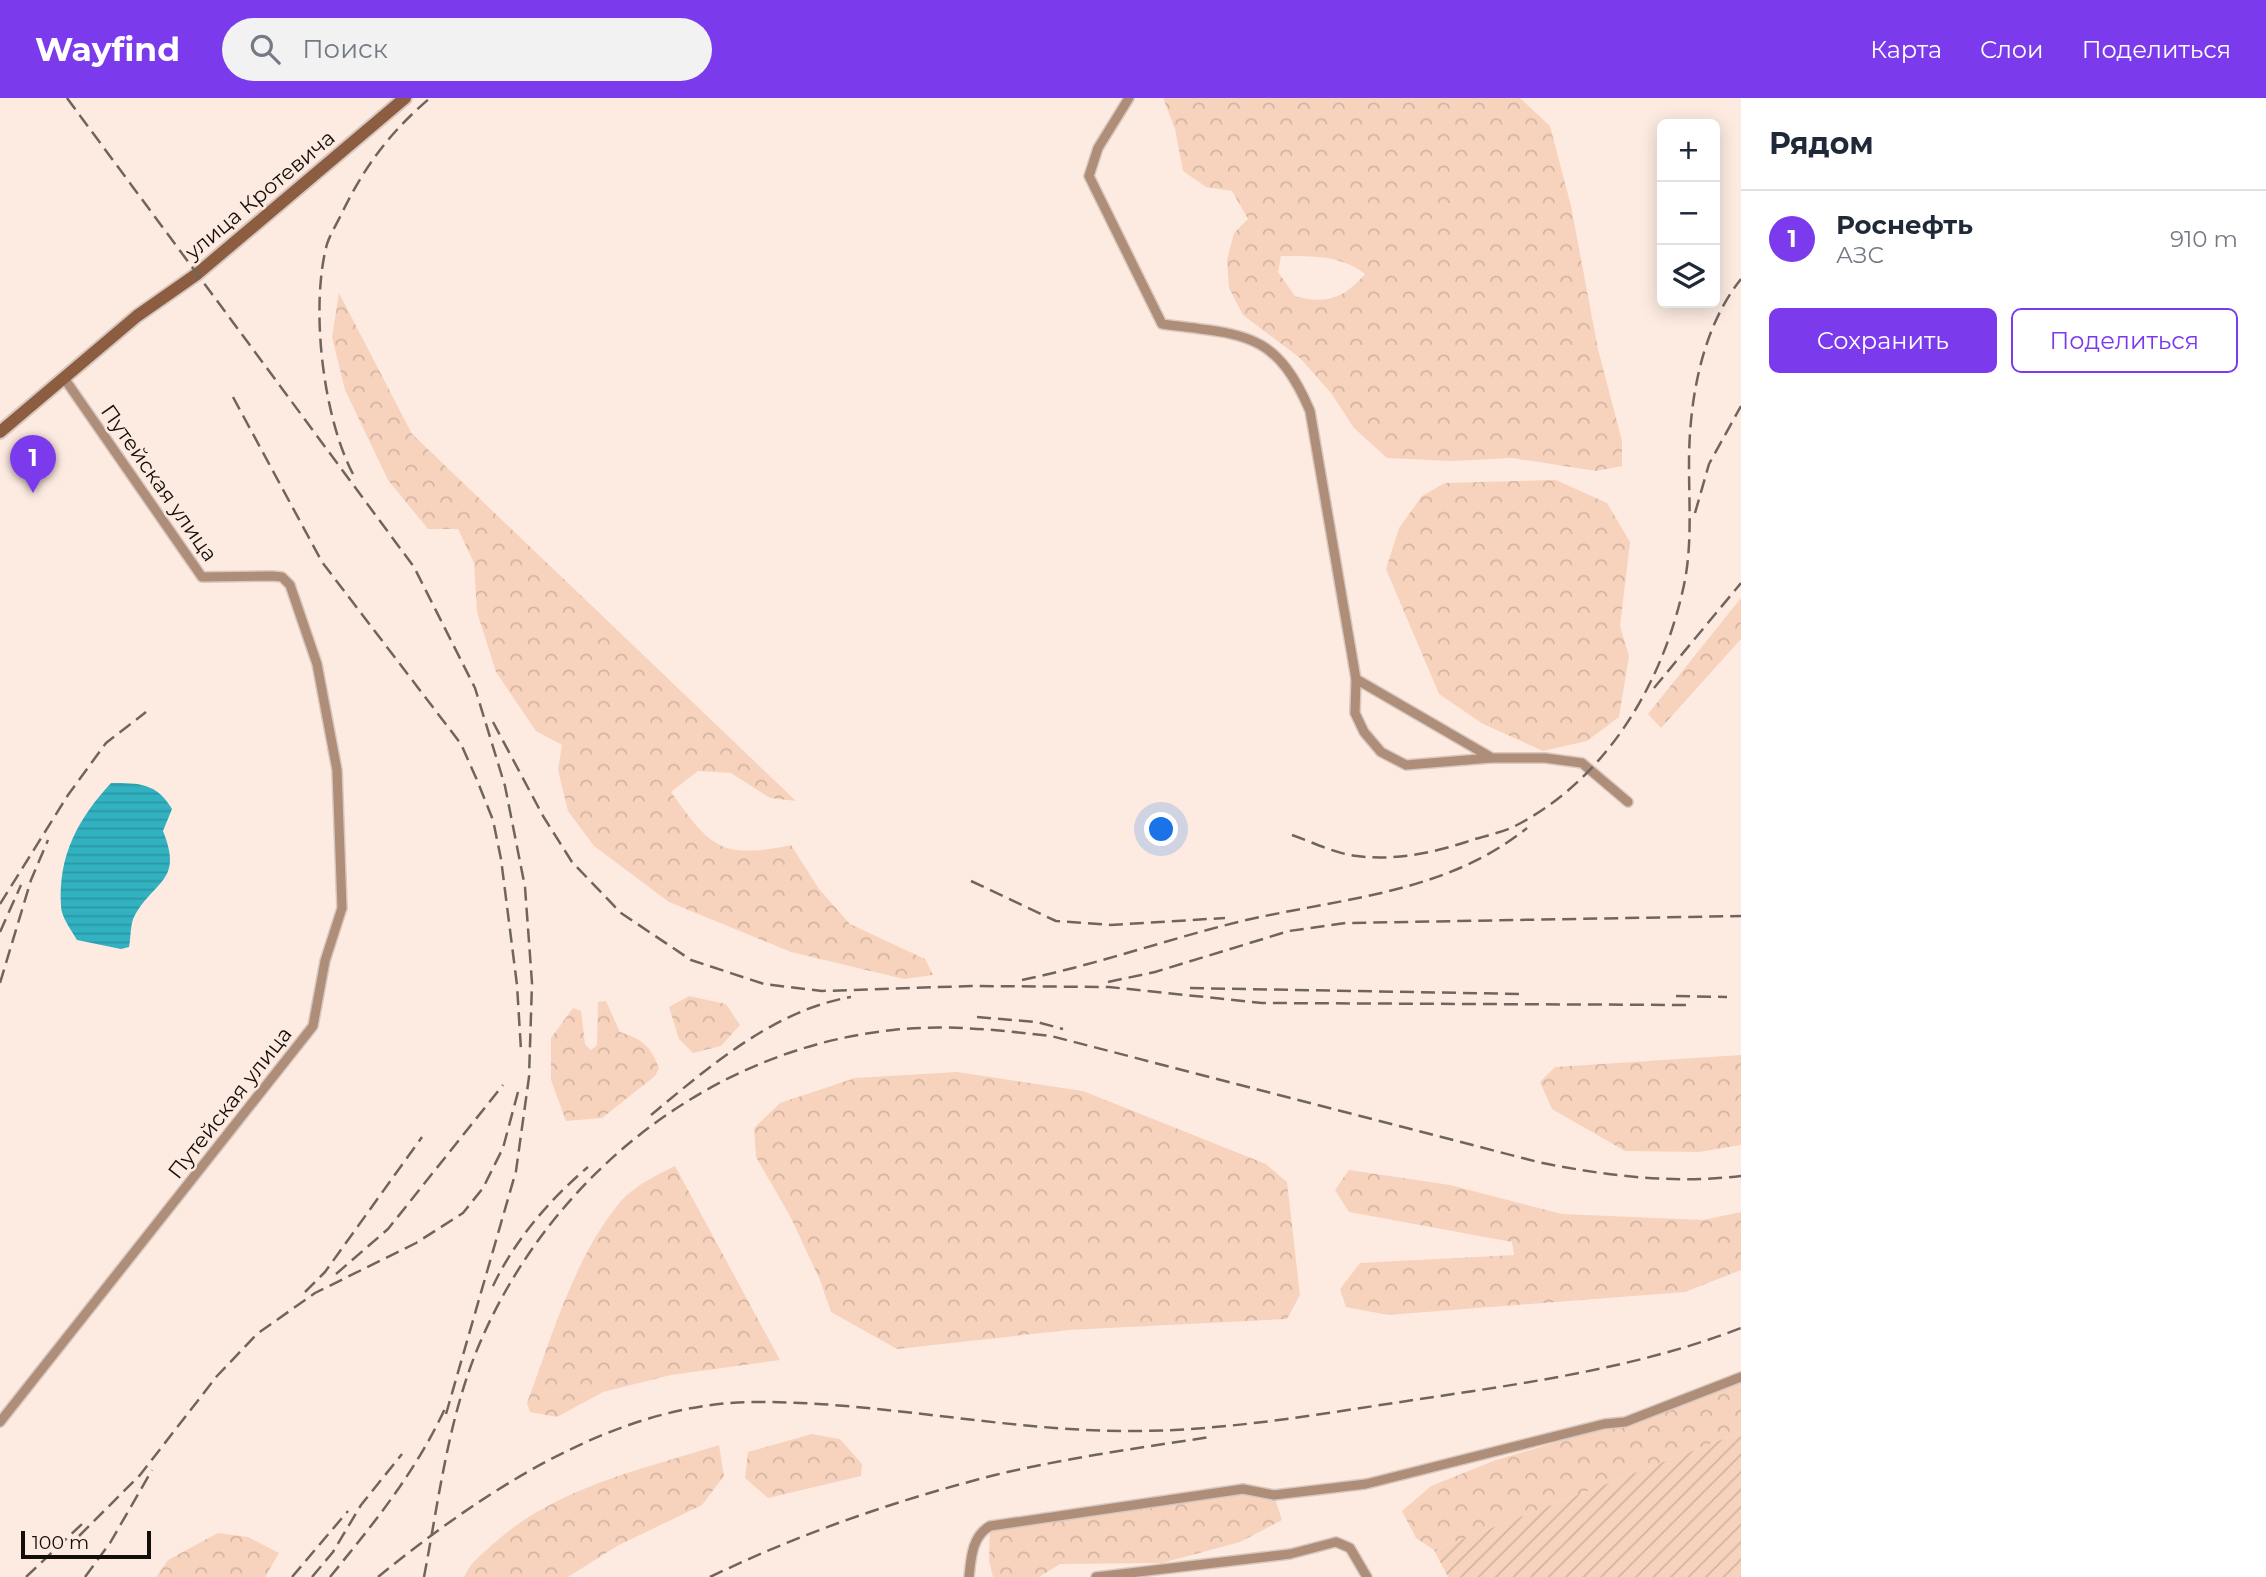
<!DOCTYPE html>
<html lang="ru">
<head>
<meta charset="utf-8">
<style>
  :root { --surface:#fff; --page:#f2f2f3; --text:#1f2937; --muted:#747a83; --line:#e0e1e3; --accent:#7c3aed }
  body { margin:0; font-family:Montserrat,sans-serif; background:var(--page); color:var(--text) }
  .controls { position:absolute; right:21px; top:21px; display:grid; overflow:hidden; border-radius:10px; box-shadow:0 4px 18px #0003 }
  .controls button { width:63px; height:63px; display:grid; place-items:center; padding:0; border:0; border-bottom:2px solid var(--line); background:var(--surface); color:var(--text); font:35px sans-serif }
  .scale { position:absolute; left:21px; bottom:18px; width:130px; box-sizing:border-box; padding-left:7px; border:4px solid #140e0a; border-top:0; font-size:19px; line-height:24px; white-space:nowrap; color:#140e0a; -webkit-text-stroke:5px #fdebe1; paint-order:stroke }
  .you { position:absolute; left:1162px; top:732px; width:24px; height:24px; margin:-18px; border:5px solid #fff; border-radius:50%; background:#1a73e8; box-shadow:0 0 0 10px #1a73e833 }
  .badge { display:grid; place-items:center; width:46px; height:46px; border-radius:50%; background:var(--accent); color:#fff; font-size:23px; font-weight:700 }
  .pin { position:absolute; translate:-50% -58px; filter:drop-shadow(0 2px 4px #0008) }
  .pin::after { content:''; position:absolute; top:37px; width:24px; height:21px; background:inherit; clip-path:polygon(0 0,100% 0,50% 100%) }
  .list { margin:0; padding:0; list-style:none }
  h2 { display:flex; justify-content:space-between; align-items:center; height:91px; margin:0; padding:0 28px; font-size:30px }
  h2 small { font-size:23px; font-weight:400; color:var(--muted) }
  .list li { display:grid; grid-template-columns:46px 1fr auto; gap:21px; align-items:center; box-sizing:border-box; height:98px; padding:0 28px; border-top:2px solid var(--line) }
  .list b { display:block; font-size:26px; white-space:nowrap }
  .list p { margin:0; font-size:23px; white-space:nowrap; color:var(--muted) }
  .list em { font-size:23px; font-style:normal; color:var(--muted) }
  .actions { display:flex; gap:14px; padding:21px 28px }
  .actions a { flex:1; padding:16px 0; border:2px solid var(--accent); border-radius:10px; text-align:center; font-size:24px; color:var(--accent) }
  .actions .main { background:var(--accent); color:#fff }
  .icon { flex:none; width:38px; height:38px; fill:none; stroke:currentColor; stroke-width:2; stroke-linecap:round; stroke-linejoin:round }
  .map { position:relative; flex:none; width:1741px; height:1479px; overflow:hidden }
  header { display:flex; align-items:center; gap:42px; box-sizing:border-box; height:98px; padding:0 35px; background:var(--accent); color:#fff }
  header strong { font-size:33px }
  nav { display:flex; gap:38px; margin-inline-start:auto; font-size:24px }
  .search { width:490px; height:63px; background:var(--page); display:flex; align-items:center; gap:18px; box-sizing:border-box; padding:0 24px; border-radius:38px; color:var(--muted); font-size:26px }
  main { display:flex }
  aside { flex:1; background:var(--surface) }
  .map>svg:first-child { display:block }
</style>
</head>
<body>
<header>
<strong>Wayfind</strong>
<div class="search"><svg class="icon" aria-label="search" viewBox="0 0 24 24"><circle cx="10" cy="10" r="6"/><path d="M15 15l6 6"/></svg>Поиск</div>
<nav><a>Карта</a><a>Слои</a><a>Поделиться</a></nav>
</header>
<main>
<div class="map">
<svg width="1741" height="1479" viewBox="0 0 1741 1479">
  <defs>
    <pattern id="forest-crowns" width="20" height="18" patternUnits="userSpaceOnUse" patternTransform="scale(1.75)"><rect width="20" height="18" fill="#f7d3bd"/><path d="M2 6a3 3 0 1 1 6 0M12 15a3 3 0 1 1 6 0" fill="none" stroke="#d3b4a1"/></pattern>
    <pattern id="garden-furrows" width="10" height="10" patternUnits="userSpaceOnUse" patternTransform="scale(1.75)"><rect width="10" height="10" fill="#f7d3bd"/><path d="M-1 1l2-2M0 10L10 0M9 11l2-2" fill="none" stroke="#d3b4a1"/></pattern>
    <pattern id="water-rules" width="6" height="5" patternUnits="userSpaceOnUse" patternTransform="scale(1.75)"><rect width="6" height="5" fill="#32b1c1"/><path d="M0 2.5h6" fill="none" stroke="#2b97a4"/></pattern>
  </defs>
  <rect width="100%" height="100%" fill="#fdebe1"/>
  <g fill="url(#forest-crowns)" fill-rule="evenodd">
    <path d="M1163,0H1520L1550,28L1571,108L1598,251L1622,343V368L1596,373L1512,360L1451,363L1387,360L1354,330L1331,295L1300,260L1243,217L1229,190L1227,162L1234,135L1248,121L1232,93L1206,89L1183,73L1175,31ZM1281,158C1311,158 1341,157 1365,176C1345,200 1325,207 1295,198L1278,174Z"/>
    <path d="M339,195L412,336L796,703L770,700L731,675L698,673L671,694C710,749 721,762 791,747L819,791L850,826L925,861L933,877L904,881L791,854L669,804L594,748L568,713L558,672L562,647L536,633L496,574L477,514L474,465L458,431H428L388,382L345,292L332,239Z"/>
    <path d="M1556,382L1607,405L1630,444L1620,528L1629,558L1619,619L1587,643L1543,653L1483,626L1439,596L1386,471L1399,430L1422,398L1445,385Z"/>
    <path d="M1741,500V541L1661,630L1648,616Z"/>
    <path d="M689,898L726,906L740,927L721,948L693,955L679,941L669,909Z"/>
    <path d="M606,903L620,934C643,942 650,947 659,970L655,978L602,1020L566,1023L551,982V940L573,910L581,913L585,946L591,952L597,947L598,904Z"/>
    <path d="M1741,957V1047L1699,1054L1625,1053L1552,1011L1540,984L1555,969Z"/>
    <path d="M957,974L1083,993L1266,1066L1287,1084L1300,1197L1287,1221L1069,1232L897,1251L831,1214L820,1182L790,1118L756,1059L754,1030L780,1005L855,980Z"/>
    <path d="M675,1068L780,1262L671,1277L603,1294L557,1319L530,1314L527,1305C553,1236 573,1162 620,1104C634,1088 656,1077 675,1068Z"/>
    <path d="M1349,1072L1450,1087L1562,1116L1703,1122L1741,1114V1172L1685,1194L1388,1217L1346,1209L1340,1191L1360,1165L1514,1157L1512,1144L1349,1114L1335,1092Z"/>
    <path d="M1741,1279V1334L1434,1452L1416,1440L1402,1413L1431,1388L1496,1362L1625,1324Z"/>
    <path d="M812,1336L840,1341L862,1366L861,1378L768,1400L745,1380L748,1354Z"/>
    <path d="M719,1347L724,1378L702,1407L617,1448L568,1479H464C470,1465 481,1457 492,1447C554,1390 640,1372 719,1347Z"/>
    <path d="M1243,1391L1274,1397L1282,1422L1240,1444L1162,1465L1060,1466L1039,1479H993L989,1463L990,1428Z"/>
    <path d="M218,1435L248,1439L279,1455L265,1479H156L168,1462Z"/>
  </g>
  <path fill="url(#garden-furrows)" d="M1741,1334V1479H1448L1434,1452Z"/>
  <path fill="url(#water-rules)" d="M111,685C139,685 157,685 172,711L163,733C183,783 156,781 135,817C130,825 131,840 129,849L121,851L77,842C72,833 61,819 61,808C58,757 78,721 111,685Z"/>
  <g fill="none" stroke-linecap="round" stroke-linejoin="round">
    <g stroke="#d8c8bf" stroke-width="12">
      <g id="street">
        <path d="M1129,0L1098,50L1089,78L1162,226C1242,237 1275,231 1310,313L1356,581L1492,660H1545L1582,665L1628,704"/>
        <path d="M1356,581L1355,615L1364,634L1381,654L1406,667L1491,660"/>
        <path d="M0,1324L313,928L325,863L342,810L337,672L317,566L290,487L282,479L272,478L202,479L64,280"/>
        <path d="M969,1479C971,1460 972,1438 990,1428L1243,1391L1274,1397L1366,1386L1604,1326L1625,1324L1741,1279"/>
        <path d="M1096,1479L1290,1456L1336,1444L1350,1450L1367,1479"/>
      </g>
    </g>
    <g stroke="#d8c8bf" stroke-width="16">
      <path id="secondary" d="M0,334L137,218L197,176L405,0"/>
    </g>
    <use href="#street" stroke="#ae8d79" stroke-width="9"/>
    <use href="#secondary" stroke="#8c5d41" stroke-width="12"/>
    <g stroke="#6f645e" stroke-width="2.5" stroke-dasharray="14 7" stroke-linecap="butt">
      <path d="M67,0L414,469L475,590L505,688L525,789L532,885L529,979L516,1073L446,1316"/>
      <path d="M233,299L322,464L461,646L477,682L493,722L501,761L517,887L521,952"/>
      <path d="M353,376C323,319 310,209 327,146C330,137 336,127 341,117C364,69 389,35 430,0"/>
      <path d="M1695,415L1709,366L1741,308"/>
      <path d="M1654,590L1741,485"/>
      <path d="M493,624L543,718L572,764L621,815L691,862L764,886L822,893L971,888L1109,889L1262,905L1689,907"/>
      <path d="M1292,737C1312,744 1336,756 1357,758C1394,763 1432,755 1466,744C1483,738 1502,735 1517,727C1609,679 1665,581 1685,482C1692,444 1689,405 1689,366C1689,304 1701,231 1741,181"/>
      <path d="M971,783L1056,823L1111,827L1225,820"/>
      <path d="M0,806L68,697L106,645L146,614"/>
      <path d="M0,834L21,787"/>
      <path d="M1022,882C1095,867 1165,842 1238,824C1338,800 1444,797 1527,730"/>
      <path d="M1108,884L1155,874L1289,833L1346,825L1741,818"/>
      <path d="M0,885L31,782L48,742"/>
      <path d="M1190,890L1522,896"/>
      <path d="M1676,898L1727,899"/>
      <path d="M977,919L1037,924L1063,931"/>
      <path d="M651,1017C709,969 774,912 851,899"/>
      <path d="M336,1176L388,1131L503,987"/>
      <path d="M493,1188C514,1143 550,1101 588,1069"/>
      <path d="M305,1194L325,1174L422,1039"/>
      <path d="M79,1438L140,1377L217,1278L257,1236L315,1195L416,1145L463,1115L483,1090L503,1050L518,994"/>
      <path d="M26,1479L82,1426"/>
      <path d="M85,1479L110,1445L152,1372"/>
      <path d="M292,1479L348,1413"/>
      <path d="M312,1479L333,1454L361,1407L402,1356"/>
      <path d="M330,1479C375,1424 418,1371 447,1306"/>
      <path d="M378,1479C481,1395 615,1305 753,1304C877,1303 999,1332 1123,1333C1219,1334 1313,1317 1407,1303C1519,1286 1635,1271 1741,1230"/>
      <path d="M424,1479C439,1401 448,1321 479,1247C550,1079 709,951 893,932C946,926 998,932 1051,938L1538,1064C1606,1078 1672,1086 1741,1078"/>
      <path d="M710,1479C801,1435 897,1402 995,1377C1066,1360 1138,1350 1210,1339"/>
    </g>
  </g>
  <g text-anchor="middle" stroke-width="5" stroke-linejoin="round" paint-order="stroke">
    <g font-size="21" fill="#140e0a" stroke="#fdebe1">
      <text transform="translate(260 97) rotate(-40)" y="7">улица Кротевича</text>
      <text transform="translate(159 385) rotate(55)" y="7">Путейская улица</text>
      <text transform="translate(230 1005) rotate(-52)" y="7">Путейская улица</text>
    </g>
  </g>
</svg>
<div class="controls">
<button>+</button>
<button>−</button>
<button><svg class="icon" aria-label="layers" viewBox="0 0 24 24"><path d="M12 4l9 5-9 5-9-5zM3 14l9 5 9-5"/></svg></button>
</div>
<div class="scale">100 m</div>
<div class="you"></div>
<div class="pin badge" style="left:33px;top:395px">1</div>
</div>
<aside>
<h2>Рядом<small></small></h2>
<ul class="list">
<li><span class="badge">1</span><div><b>Роснефть</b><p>АЗС</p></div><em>910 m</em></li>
</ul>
<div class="actions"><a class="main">Сохранить</a><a>Поделиться</a></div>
</aside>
</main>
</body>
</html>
